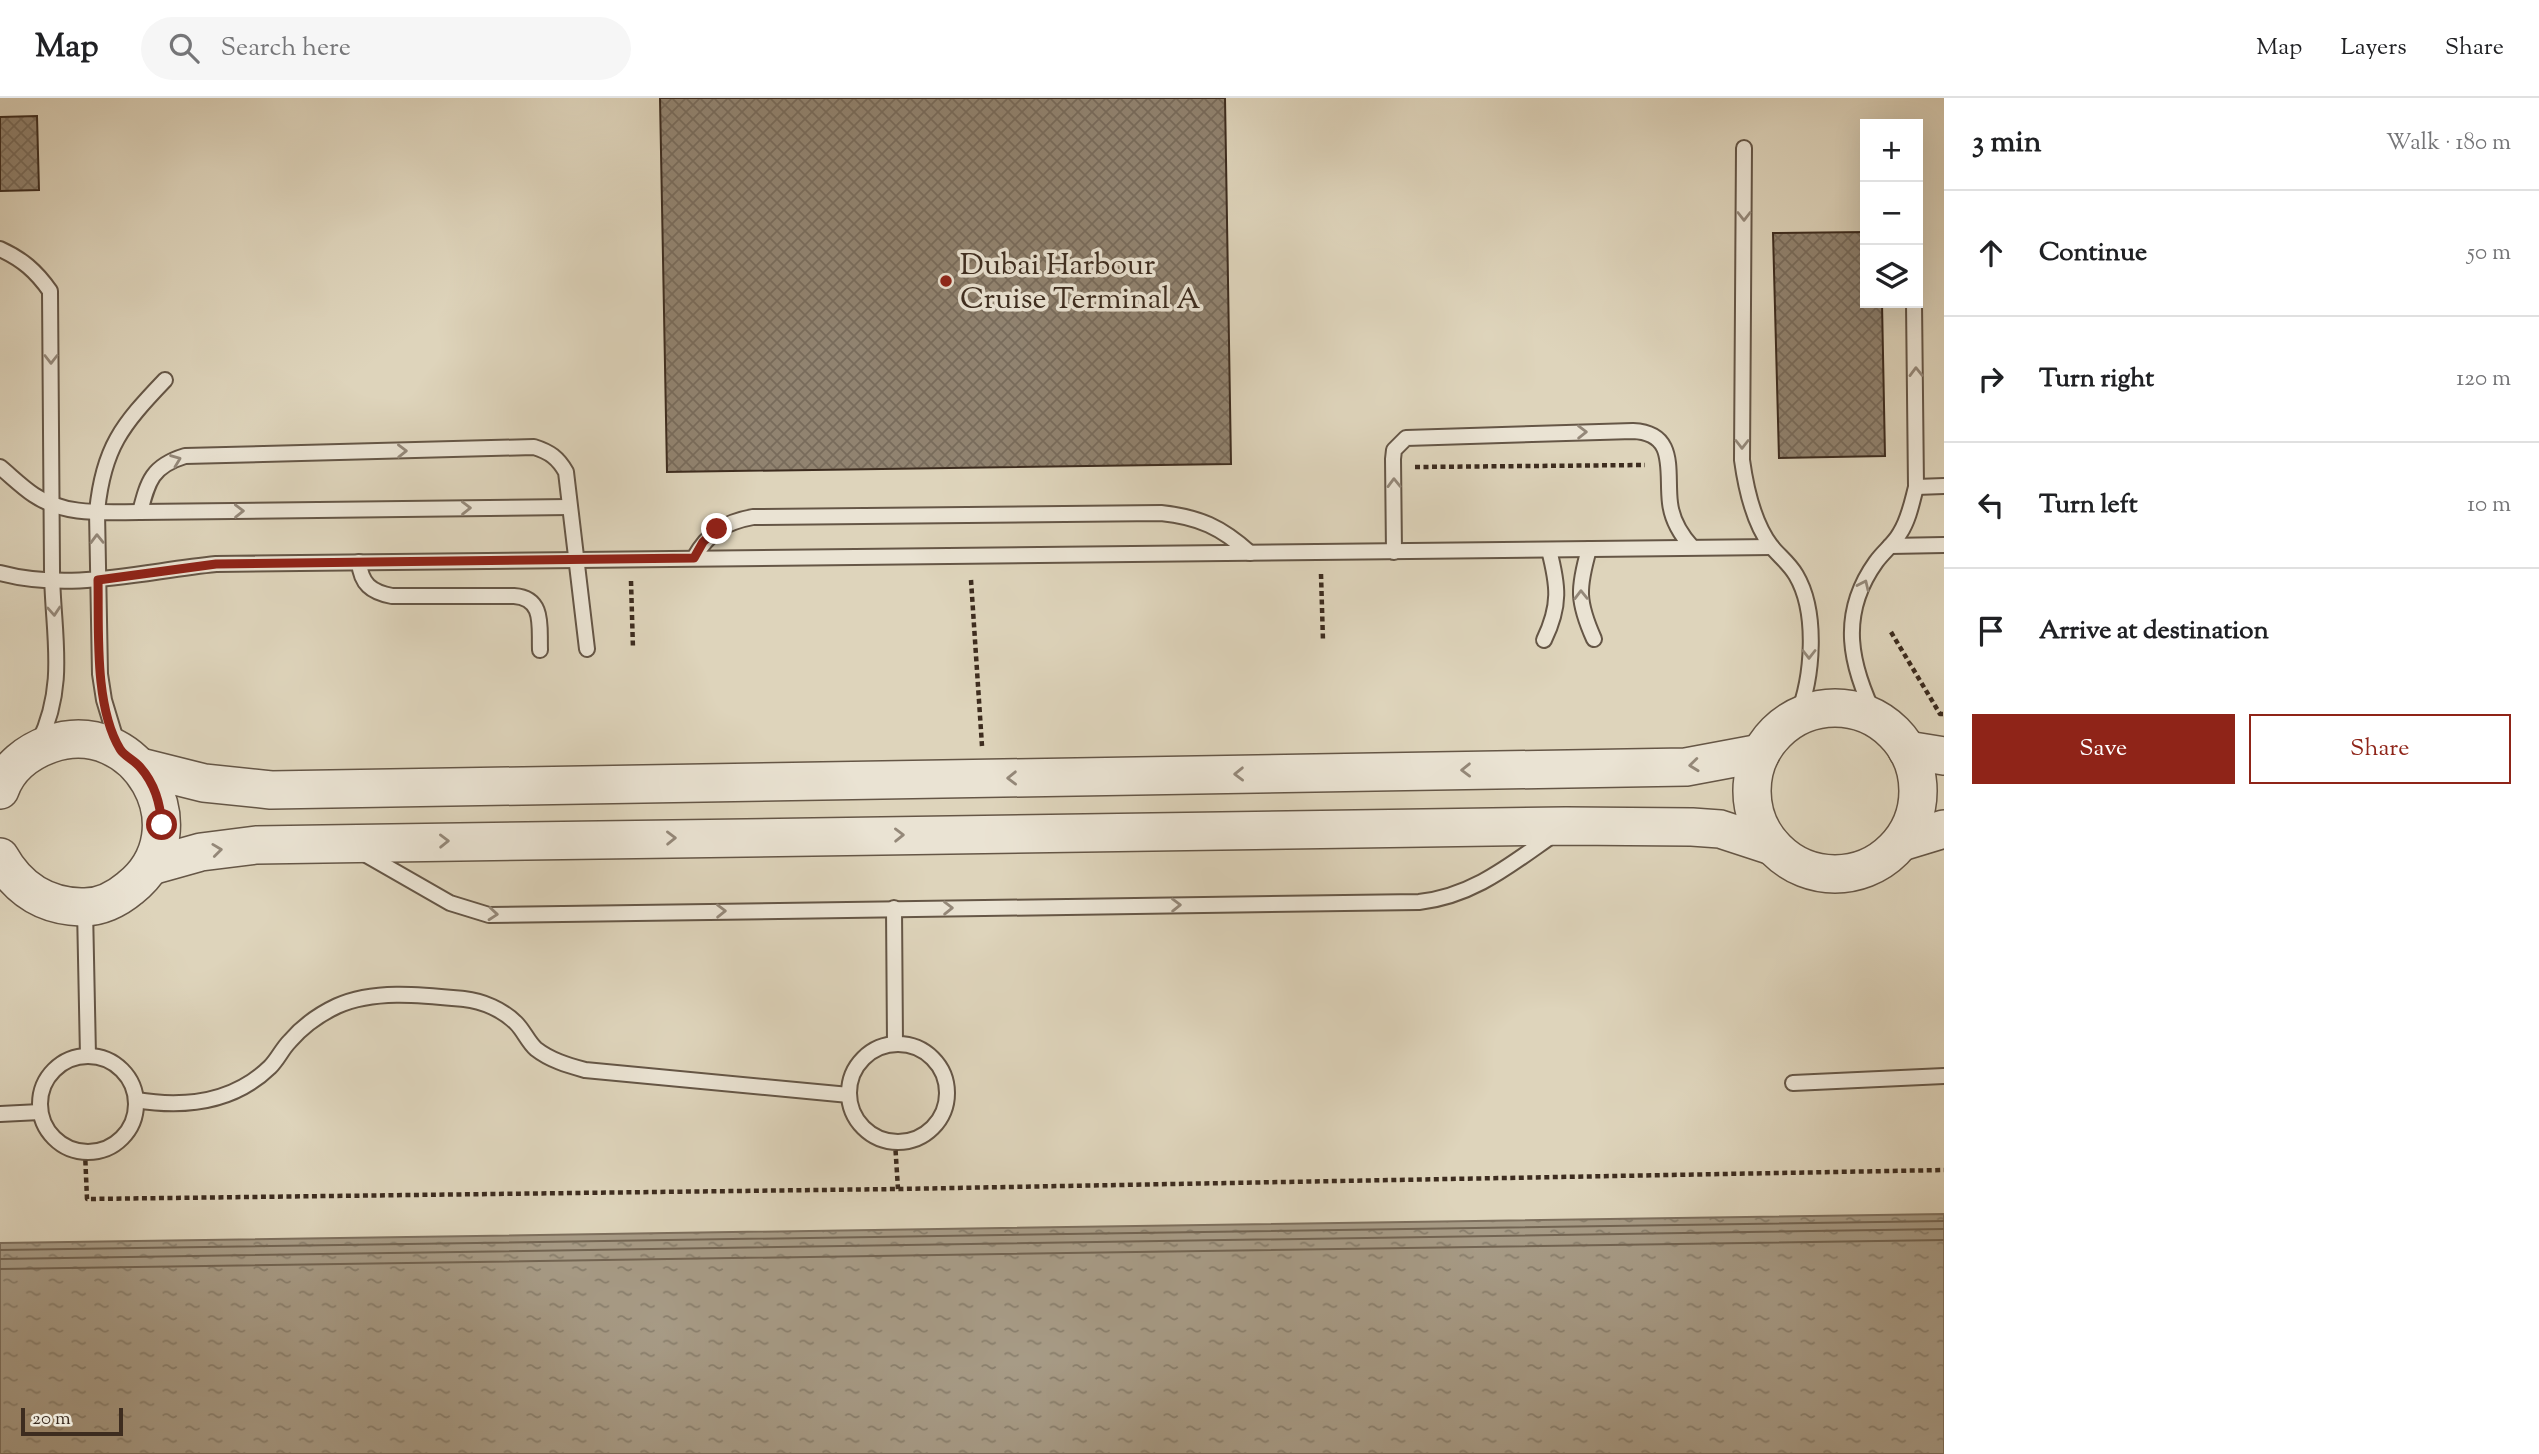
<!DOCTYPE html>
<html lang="en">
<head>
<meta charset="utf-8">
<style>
  :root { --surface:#fff; --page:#f6f6f6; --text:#202124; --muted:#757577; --line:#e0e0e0; --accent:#8f2418 }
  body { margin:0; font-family:"Sorts Mill Goudy",serif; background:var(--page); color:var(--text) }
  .controls { position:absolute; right:21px; top:21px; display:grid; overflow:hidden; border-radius:0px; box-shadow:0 7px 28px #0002 }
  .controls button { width:63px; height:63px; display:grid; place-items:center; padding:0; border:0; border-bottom:2px solid var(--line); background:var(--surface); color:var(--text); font:35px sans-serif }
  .scale { position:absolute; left:21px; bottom:18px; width:102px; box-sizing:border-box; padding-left:7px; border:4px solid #3d2c1f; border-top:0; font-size:19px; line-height:24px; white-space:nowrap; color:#3d2c1f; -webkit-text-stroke:5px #eae3d3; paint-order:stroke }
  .stop { position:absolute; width:21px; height:21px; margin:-16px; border:5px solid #8f2418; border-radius:50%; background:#fff }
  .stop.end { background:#8f2418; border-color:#fff; box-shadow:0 2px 7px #0008 }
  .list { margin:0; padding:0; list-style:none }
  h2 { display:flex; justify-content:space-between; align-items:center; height:91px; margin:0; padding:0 28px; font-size:30px }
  h2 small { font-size:23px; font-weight:400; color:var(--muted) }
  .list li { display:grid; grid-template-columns:46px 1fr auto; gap:21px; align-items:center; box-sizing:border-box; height:126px; padding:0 28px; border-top:2px solid var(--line) }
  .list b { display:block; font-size:26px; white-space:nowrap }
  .list em { font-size:23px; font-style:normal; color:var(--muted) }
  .actions { display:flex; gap:14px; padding:21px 28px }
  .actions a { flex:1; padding:16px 0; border:2px solid var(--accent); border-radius:0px; text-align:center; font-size:24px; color:var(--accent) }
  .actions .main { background:var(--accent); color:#fff }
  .icon { flex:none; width:38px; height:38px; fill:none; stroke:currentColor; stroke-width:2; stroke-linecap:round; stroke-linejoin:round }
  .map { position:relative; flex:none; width:1944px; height:1356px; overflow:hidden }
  header { display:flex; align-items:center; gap:42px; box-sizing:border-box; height:98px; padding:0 35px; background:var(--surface); border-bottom:2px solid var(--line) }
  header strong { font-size:33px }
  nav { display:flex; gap:38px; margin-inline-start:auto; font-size:24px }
  .search { width:490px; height:63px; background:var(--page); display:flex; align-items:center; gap:18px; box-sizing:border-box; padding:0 24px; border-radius:38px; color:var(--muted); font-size:26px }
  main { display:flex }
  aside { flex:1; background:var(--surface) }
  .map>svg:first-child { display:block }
</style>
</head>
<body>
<header>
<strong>Map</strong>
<div class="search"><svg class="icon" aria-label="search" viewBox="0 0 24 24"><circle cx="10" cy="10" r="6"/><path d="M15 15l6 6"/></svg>Search here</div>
<nav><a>Map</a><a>Layers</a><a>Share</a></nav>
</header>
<main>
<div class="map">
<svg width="1944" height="1356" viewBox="0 0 1944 1356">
  <defs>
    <pattern id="water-ripples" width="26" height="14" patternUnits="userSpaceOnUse" patternTransform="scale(1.75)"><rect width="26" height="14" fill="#a79b86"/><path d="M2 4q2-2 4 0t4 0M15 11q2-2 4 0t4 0" fill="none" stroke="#897f6d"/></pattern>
    <pattern id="building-cross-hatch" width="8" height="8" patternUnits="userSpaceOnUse" patternTransform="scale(1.75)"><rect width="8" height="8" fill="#918370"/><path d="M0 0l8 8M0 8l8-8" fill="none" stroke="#786b5b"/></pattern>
  </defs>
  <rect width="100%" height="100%" fill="#ded4bb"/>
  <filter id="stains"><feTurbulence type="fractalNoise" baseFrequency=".00286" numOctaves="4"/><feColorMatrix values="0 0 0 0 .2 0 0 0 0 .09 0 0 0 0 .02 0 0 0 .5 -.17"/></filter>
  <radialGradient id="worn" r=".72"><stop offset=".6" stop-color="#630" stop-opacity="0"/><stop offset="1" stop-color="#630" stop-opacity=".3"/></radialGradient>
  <path fill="url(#water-ripples)" stroke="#7d6f5d" stroke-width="2" d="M1944,1116V1356H0V1145Z"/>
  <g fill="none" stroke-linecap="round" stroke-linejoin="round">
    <g stroke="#726452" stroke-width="2">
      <path d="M0,1152L1944,1123"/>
      <path d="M0,1161L1944,1131"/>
      <path d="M0,1171L1944,1142"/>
    </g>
  </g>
  <g fill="url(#building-cross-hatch)" stroke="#3d2c1f" stroke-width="2">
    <path d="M660,0H1225L1231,366L667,374Z"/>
    <path d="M37,18L39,92L0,93V19Z"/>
    <path d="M1865,134V205H1882L1885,358L1779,360L1773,135Z"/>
  </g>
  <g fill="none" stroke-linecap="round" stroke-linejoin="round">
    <g stroke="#655646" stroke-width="18">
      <g id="service">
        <path d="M1744,50L1742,362C1746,391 1753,424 1771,448C1779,458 1789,465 1796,477C1818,514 1813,580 1797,619"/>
        <path d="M0,151C22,161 36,173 50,193C51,285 52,378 52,471C52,532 68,585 39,644"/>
        <path d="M0,369C11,378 22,389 34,397C65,418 104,414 140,414L569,409"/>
        <path d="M1916,389L1944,388"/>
        <path d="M140,414C148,383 152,368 185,358L534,349C550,354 558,360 566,374L587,551"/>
        <path d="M1890,448L1944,447"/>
        <path d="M1589,451C1578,490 1577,503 1594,541"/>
        <path d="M1394,454L1393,361L1394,352L1406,340L1633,333C1678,335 1666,374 1670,405C1672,422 1681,437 1692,449"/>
        <path d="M694,460C708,435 725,424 753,419L1161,415C1199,419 1221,429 1250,455"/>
        <path d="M359,464C361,486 371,494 392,498H514C545,500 539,529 540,552"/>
        <path d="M0,475C71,494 144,473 216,466L1772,449"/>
        <path d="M1544,542C1561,507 1558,487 1549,452"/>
        <path d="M1877,622C1850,568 1838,517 1876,464C1883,454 1894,446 1900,435C1909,421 1912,404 1916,389L1914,205"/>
        <path d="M117,645L104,602L100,576L97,414C103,350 122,327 165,282"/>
        <path d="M361,754L450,805L489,817L1419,804C1473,798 1510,767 1553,737"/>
        <path d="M894,810L895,945"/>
        <path d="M85,811L88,958"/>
        <circle cx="898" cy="995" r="49"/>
        <circle cx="88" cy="1006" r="48"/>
        <path d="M1793,985L1944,978"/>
        <path d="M136,1002C185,1010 233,1005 270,969C278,961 282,951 290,943C302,929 320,916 337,908C374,891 424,897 464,901C483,903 503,912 516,925C524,933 528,944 536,951C550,962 567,967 585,972L849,997"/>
        <path d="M0,1016L40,1014"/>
      </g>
    </g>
    <g stroke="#655646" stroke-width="40">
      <g id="tertiary">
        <circle cx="1835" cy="693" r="83"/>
        <path d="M1907,652L1944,658"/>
        <path d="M140,669L204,685L271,692L1686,669L1761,655"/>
        <path d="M0,692C8,669 28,654 50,646C137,616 203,732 130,790C117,801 99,810 81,809C45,808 18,791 0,759"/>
        <path d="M1901,744L1944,731"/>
        <path d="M151,768L201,754L256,747L1566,728L1692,729L1720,731L1772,748"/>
      </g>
    </g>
    <g stroke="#3d2c1f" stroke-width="4.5" stroke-dasharray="5 3.5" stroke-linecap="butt">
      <path d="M1415,369L1645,367"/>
      <path d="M1321,476L1323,543"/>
      <path d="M971,482L982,648"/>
      <path d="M631,483L633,551"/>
      <path d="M1891,534L1940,616H1944"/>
      <path d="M895,1044L898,1091"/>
      <path d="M85,1054L87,1101L898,1091L1944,1072"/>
    </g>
    <use href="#service" stroke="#eae3d3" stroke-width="14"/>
    <use href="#tertiary" stroke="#eae3d3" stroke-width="37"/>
  </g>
  <defs><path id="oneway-chevron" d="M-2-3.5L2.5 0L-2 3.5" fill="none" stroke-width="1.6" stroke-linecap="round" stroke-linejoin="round" transform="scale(1.75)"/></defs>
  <g stroke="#948879">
    <use href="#oneway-chevron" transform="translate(1744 118) rotate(90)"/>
    <use href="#oneway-chevron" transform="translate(51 261) rotate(90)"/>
    <use href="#oneway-chevron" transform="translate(1916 274) rotate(-91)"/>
    <use href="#oneway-chevron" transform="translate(1582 334) rotate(-1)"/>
    <use href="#oneway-chevron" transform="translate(1742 346) rotate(90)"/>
    <use href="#oneway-chevron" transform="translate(402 353) rotate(-1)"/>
    <use href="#oneway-chevron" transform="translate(176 362) rotate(-21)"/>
    <use href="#oneway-chevron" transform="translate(1394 385) rotate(-91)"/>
    <use href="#oneway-chevron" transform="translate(466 410) rotate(-1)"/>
    <use href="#oneway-chevron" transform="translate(239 413) rotate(-1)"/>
    <use href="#oneway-chevron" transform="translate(97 441) rotate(-91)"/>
    <use href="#oneway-chevron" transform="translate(1864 487) rotate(-65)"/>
    <use href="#oneway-chevron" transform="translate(1581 497) rotate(-91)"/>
    <use href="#oneway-chevron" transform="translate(54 513) rotate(86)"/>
    <use href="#oneway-chevron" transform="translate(1809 556) rotate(90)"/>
    <use href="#oneway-chevron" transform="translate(1694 667) rotate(174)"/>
    <use href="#oneway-chevron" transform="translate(1466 672) rotate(179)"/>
    <use href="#oneway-chevron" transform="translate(1239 676) rotate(179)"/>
    <use href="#oneway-chevron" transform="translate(1012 680) rotate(179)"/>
    <use href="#oneway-chevron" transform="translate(899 737) rotate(-1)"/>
    <use href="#oneway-chevron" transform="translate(671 740) rotate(-1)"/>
    <use href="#oneway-chevron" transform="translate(444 743) rotate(-1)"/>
    <use href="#oneway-chevron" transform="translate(217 752) rotate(-7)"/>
    <use href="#oneway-chevron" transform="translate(1176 807) rotate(-1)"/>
    <use href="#oneway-chevron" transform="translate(948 810) rotate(-1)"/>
    <use href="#oneway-chevron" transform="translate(721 813) rotate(-1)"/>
    <use href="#oneway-chevron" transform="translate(493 816) rotate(5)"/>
  </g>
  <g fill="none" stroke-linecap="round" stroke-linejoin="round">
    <path stroke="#8f2418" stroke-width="9" d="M162,727C160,705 155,686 140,669C134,662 124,658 120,651C94,608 99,531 98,482L216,466L694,460L703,444L717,431"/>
  </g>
  <circle fill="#8f2418" stroke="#eae3d3" stroke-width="2.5" cx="946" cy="183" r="7"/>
  <g text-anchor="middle" stroke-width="7" stroke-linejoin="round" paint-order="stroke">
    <g font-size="30" fill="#3d2c1f" stroke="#eae3d3" text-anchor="start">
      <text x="960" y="176">Dubai Harbour<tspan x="960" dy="34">Cruise Terminal A</tspan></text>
    </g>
  </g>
  <rect width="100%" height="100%" filter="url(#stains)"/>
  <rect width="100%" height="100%" fill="url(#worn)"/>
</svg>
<div class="controls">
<button>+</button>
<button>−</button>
<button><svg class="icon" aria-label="layers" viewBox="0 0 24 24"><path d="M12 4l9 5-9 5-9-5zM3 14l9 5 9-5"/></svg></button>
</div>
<div class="scale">20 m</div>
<div class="stop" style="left:162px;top:727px"></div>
<div class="stop end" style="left:717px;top:431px"></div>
</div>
<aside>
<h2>3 min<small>Walk · 180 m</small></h2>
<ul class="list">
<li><svg class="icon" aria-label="ahead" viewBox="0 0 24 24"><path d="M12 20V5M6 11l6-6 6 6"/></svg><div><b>Continue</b></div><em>50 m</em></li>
<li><svg class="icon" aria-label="right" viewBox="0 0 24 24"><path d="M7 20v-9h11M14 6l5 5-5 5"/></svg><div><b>Turn right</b></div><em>120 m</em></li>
<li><svg class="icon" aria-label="left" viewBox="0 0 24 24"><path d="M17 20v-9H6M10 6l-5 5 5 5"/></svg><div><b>Turn left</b></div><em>10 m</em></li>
<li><svg class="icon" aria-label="arrive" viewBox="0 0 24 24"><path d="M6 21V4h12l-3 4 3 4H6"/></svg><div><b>Arrive at destination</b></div></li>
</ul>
<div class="actions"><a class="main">Save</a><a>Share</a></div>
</aside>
</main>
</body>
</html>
